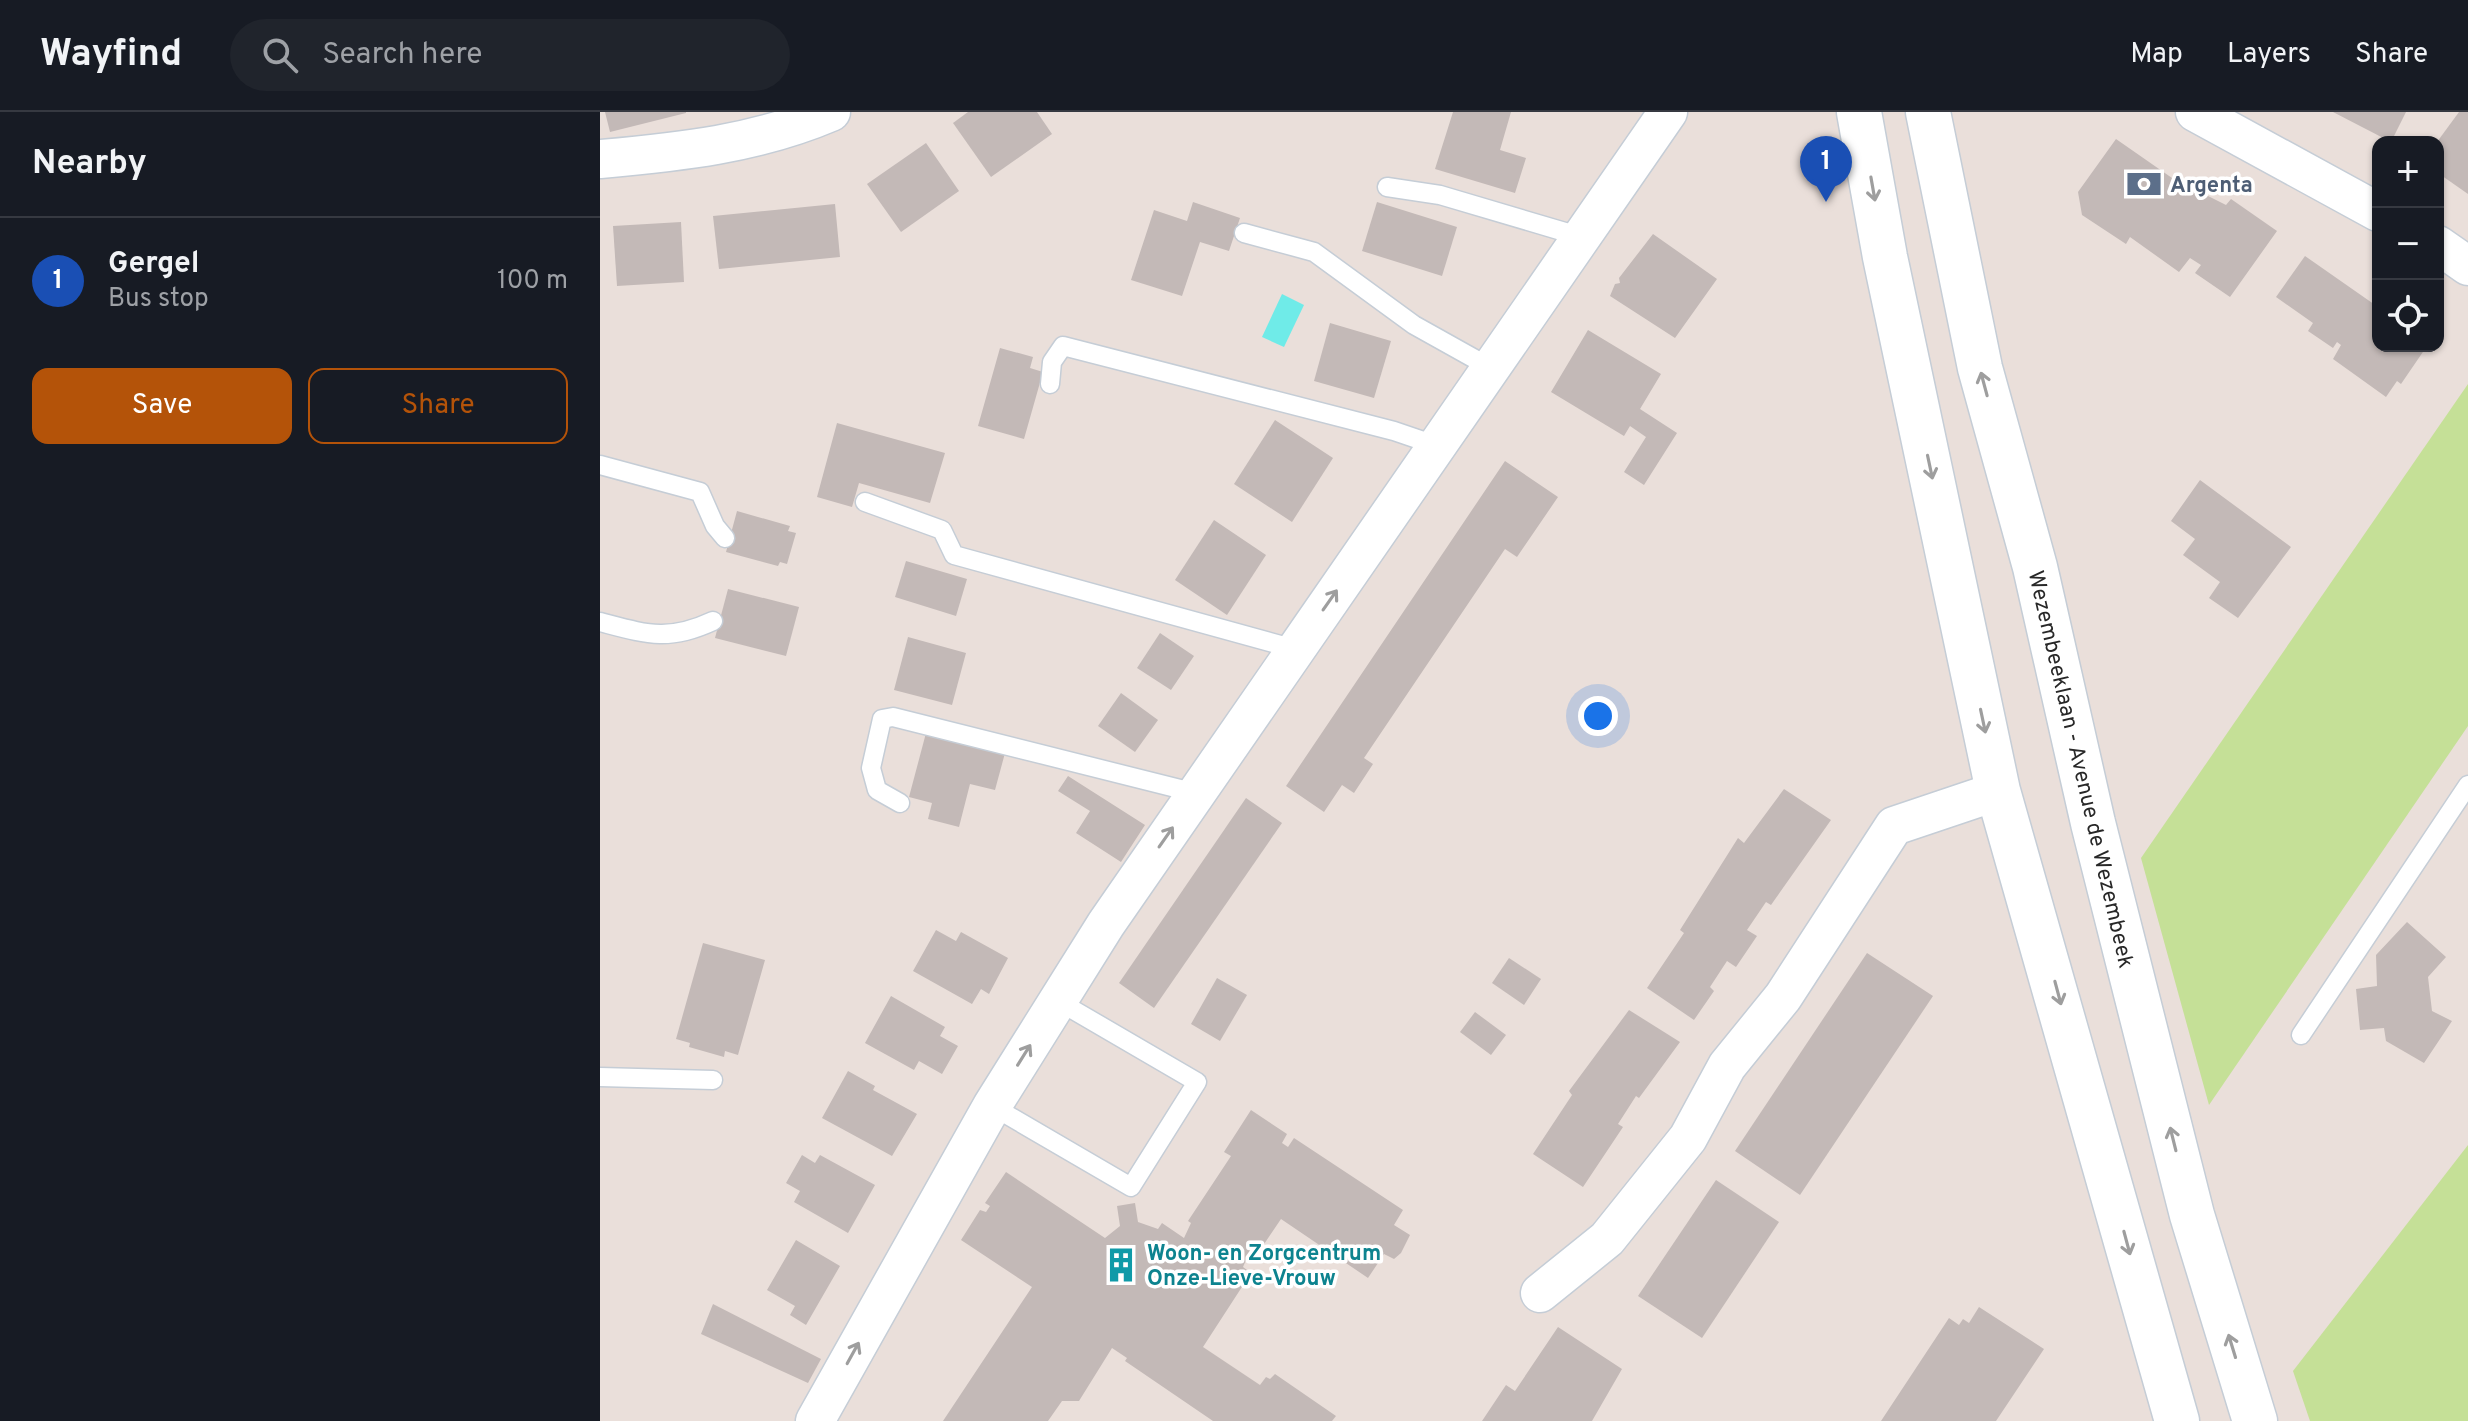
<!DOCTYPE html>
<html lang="en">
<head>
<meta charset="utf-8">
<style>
  :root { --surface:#171b24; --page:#20242c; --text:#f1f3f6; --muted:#9ea1a6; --line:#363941; --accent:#b45309 }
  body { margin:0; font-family:Overpass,sans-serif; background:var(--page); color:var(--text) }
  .controls { position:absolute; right:24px; top:24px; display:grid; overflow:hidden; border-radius:16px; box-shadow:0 2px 6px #0004 }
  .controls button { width:72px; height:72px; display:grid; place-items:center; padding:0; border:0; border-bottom:2px solid var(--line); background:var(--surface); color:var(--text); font:40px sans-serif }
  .you { position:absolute; left:998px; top:604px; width:28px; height:28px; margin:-20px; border:6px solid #fff; border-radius:50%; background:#1a73e8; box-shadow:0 0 0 12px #1a73e833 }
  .badge { display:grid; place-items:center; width:52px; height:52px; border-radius:50%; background:var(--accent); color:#fff; font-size:26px; font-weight:700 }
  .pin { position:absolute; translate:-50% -66px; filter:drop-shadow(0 2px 4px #0008) }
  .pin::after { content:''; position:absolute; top:42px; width:28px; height:24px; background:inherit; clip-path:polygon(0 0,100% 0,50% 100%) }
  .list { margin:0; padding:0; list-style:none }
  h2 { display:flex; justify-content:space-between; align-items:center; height:104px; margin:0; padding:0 32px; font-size:34px }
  h2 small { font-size:26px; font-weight:400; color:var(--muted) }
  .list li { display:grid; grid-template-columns:52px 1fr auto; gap:24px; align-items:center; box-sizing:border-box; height:128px; padding:0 32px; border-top:2px solid var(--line) }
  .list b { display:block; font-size:30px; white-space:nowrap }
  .list p { margin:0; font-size:26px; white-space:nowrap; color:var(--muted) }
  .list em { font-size:26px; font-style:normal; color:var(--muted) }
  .actions { display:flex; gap:16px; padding:24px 32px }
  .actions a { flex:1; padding:18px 0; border:2px solid var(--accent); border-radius:16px; text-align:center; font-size:28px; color:var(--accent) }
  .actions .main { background:var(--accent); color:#fff }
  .icon { flex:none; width:44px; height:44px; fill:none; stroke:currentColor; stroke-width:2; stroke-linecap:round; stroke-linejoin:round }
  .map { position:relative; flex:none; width:1868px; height:1309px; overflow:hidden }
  header { display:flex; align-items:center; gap:48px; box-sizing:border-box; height:112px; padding:0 40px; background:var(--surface); border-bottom:2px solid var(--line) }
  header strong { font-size:38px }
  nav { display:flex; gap:44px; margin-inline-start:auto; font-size:28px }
  .search { width:560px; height:72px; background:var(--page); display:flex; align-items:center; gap:20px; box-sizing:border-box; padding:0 28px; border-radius:44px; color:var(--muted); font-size:30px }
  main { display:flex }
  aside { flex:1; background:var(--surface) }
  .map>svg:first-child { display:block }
</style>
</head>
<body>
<header>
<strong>Wayfind</strong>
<div class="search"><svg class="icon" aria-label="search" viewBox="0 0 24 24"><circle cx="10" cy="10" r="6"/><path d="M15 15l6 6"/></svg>Search here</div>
<nav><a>Map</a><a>Layers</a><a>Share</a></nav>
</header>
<main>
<aside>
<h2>Nearby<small></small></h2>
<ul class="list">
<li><span class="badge" style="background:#1a4fb4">1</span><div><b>Gergel</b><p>Bus stop</p></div><em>100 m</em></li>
</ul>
<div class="actions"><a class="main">Save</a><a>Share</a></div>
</aside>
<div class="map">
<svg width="1868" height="1309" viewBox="0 0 1868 1309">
  <rect width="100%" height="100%" fill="#eadfda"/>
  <g fill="#c5e097">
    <path d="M1868,272V614L1609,993L1541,746Z"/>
    <path d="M1868,1033V1309H1710L1693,1259Z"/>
  </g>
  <path fill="#6febe8" d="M682,182L704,193L684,235L662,225Z"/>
  <g fill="#c3b9b7">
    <path d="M5,0H86V1L10,20Z"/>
    <path d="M368,0H437L452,22L391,65L353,11Z"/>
    <path d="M853,0H911L900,38L926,46L915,81L835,57Z"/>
    <path d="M1733,0H1806L1791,30Z"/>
    <path d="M1859,0H1868V82L1838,61L1837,30Z"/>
    <path d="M1516,27L1572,66L1626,93L1631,87L1677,119L1630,185L1595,161L1601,153L1590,146L1579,160L1530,125L1526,132L1482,103L1478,80Z"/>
    <path d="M326,31L359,79L301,120L267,72Z"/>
    <path d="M593,90L640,106L629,139L600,130L582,184L531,168L554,98L587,109Z"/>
    <path d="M777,90L857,115L842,164L762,139Z"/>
    <path d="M235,92L240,145L119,157L113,104Z"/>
    <path d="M81,110L84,170L17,174L13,114Z"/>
    <path d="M1053,122L1117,167L1075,226L1010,184L1015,172L1020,171L1019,166Z"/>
    <path d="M1705,144L1778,195V234H1827L1801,272L1797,269L1786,285L1733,247L1741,233L1737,230L1733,236L1708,219L1713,211L1676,185Z"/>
    <path d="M730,211L791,229L774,286L714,269Z"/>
    <path d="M988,218L1061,262L1040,297L1077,321L1044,373L1024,360L1046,325L1030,314L1024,324L951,280Z"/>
    <path d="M400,236L433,245L430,256L443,260L424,327L378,314Z"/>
    <path d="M675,308L733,346L692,410L634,372Z"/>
    <path d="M237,311L345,341L330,391L259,371L252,395L217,385Z"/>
    <path d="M905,349L958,385L917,445L905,437L764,646L773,652L754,681L742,673L724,700L686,674Z"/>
    <path d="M1600,368L1691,435L1638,506L1609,486L1620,470L1583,443L1595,427L1571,409Z"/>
    <path d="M137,399L190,414L188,419L196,421L187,452L180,450L178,454L126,440Z"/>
    <path d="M614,408L666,443L627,503L575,468Z"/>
    <path d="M306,449L367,467L356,504L295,485Z"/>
    <path d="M128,477L199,495L186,544L115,526Z"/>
    <path d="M560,521L594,544L571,578L537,556Z"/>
    <path d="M308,525L366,541L352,593L294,578Z"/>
    <path d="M521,581L558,608L535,640L498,614Z"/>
    <path d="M326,621L405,641L395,678L370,672L359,715L328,707L332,691L309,685Z"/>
    <path d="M468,664L545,713L521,750L476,721L490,699L458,679Z"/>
    <path d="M1184,677L1231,708L1171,793L1166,790L1147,818L1157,824L1136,855L1127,849L1110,875L1114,879L1094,908L1047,876L1084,821L1080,818L1138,726L1144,731Z"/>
    <path d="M646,686L682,711L554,896L519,871Z"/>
    <path d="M1807,810L1846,845L1828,865L1832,899L1852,909L1824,951L1786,929L1784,916L1760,918L1756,877L1777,874L1776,843Z"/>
    <path d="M336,818L356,829L361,820L408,846L389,882L381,877L372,892L313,859Z"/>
    <path d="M103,831L165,848L138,943L125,939L124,945L89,935L90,931L76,927Z"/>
    <path d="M1267,841L1333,884L1200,1083L1135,1039Z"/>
    <path d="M909,846L941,867L924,893L892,871Z"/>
    <path d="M617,866L647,883L620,929L591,912Z"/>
    <path d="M291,884L345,915L340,924L358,934L342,962L319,949L314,958L265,931Z"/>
    <path d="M1029,898L1080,930L1039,986L1036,984L1018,1012L1023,1015L983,1075L933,1042L972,983L969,979Z"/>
    <path d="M875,900L906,923L891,943L860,920Z"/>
    <path d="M248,959L275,974L273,978L317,1002L292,1044L222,1006Z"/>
    <path d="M651,998L687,1022L682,1031L688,1035L694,1026L803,1098L794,1113L810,1123L801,1141L794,1147L784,1142L768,1166L681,1107L652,1150L646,1148L643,1155L651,1161L603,1235L660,1273L666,1265L670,1267L675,1262L736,1304L732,1309H613L525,1249L527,1246L512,1236L479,1289H462L448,1309H343L432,1175L361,1128L380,1098L386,1100L390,1094L385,1091L406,1060L505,1126L520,1114L517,1094L535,1091L538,1110L558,1117L562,1111L584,1126L591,1111L588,1109L631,1044L624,1040Z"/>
    <path d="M202,1043L215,1051L220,1043L275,1073L248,1121L194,1090L200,1079L186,1071Z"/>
    <path d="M1116,1068L1179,1110L1102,1226L1038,1184Z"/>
    <path d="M196,1128L240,1154L206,1213L190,1203L195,1194L167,1178Z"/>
    <path d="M113,1192L221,1247L208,1271L101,1222Z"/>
    <path d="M1379,1195L1444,1237L1396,1309H1281L1349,1206L1359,1213L1363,1207L1369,1211Z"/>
    <path d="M958,1215L1022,1257L992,1309H882L906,1273L915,1279Z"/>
  </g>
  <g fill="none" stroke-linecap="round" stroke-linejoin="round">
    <g stroke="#c5cdd6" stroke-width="21">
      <g id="lane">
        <path d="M787,75L840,83L982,125"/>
        <path d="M644,121L714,140L814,213L891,256"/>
        <path d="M450,272L452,250L463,234L794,319L838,334"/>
        <path d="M0,353L100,380L115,414L125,426"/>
        <path d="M265,390L342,418L354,443L695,537"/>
        <path d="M0,510C46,522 68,530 113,509"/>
        <path d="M300,691L277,678L271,656L282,607L293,605L596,681"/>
        <path d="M1701,923L1868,673"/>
        <path d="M0,965L113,968"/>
        <path d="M392,994L531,1075L597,970L458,889"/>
      </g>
    </g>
    <g stroke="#c5cdd6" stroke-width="41">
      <g id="street">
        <path d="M1595,0L1778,100"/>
        <path d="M0,47C80,40 156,32 231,0"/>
        <path d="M1838,133L1868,154"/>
        <path d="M940,1181L1007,1127L1088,1026L1127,954L1183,885L1294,714L1398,679"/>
        <path d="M215,1309L392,994L506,812L1068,0"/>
      </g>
    </g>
    <g stroke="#c5cdd6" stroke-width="47">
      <g id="secondary">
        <path d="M1259,0L1285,145L1398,679L1577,1309"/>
        <path d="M1328,0L1380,256L1435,455L1493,711L1592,1103L1655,1309"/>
      </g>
    </g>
    <use href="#lane" stroke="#fff" stroke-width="18"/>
    <use href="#street" stroke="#fff" stroke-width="38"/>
    <use href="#secondary" stroke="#fff" stroke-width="44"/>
  </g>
  <defs><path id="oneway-shaft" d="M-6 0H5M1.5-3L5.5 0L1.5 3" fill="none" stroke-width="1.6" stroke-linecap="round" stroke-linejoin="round" transform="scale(2)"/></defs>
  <g stroke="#9e9e9e">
    <use href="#oneway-shaft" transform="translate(1273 77) rotate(80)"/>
    <use href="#oneway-shaft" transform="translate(1384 272) rotate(-105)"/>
    <use href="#oneway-shaft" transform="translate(1330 355) rotate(78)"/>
    <use href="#oneway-shaft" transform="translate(730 488) rotate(-55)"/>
    <use href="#oneway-shaft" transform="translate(1383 609) rotate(78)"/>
    <use href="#oneway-shaft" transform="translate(566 725) rotate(-55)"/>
    <use href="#oneway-shaft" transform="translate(1458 881) rotate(75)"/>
    <use href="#oneway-shaft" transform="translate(424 943) rotate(-58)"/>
    <use href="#oneway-shaft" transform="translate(1573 1027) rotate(-104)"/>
    <use href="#oneway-shaft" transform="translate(1527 1131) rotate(75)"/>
    <use href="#oneway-shaft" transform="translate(1632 1234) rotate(-107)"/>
    <use href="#oneway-shaft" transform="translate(253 1241) rotate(-61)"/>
  </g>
  <defs>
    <g id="bank-bare" transform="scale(2.76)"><path d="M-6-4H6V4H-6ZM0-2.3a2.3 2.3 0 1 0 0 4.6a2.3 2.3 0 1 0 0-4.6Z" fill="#5c6f8a" stroke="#fff" stroke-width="2.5" paint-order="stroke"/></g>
    <g id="building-bare" transform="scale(2.76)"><path d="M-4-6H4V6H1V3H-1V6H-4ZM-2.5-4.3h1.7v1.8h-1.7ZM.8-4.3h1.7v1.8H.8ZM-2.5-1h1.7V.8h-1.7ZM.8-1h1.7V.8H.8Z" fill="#0f9aa8" stroke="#fff" stroke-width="2.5" paint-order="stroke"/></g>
  </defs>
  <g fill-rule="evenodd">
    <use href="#bank-bare" x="1544" y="72"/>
    <use href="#building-bare" x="521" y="1153"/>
  </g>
  <g text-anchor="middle" stroke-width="7" stroke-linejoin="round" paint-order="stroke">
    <g font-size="22" font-weight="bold" fill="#4e5e75" stroke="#fff" text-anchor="start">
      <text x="1570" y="80">Argenta</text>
    </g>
    <g font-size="22" fill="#282828" stroke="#fff">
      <text transform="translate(1482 657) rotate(77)" y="8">Wezembeeklaan - Avenue de Wezembeek</text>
    </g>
    <g font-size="22" font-weight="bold" fill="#0d838f" stroke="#fff" text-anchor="start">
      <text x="547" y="1148">Woon- en Zorgcentrum<tspan x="547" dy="25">Onze-Lieve-Vrouw</tspan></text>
    </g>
  </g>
</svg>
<div class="controls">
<button>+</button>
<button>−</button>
<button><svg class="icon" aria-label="locate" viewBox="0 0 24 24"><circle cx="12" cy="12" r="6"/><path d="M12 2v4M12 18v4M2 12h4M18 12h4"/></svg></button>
</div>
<div class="you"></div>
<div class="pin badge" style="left:1226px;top:90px;background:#1a4fb4">1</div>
</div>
</main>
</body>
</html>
